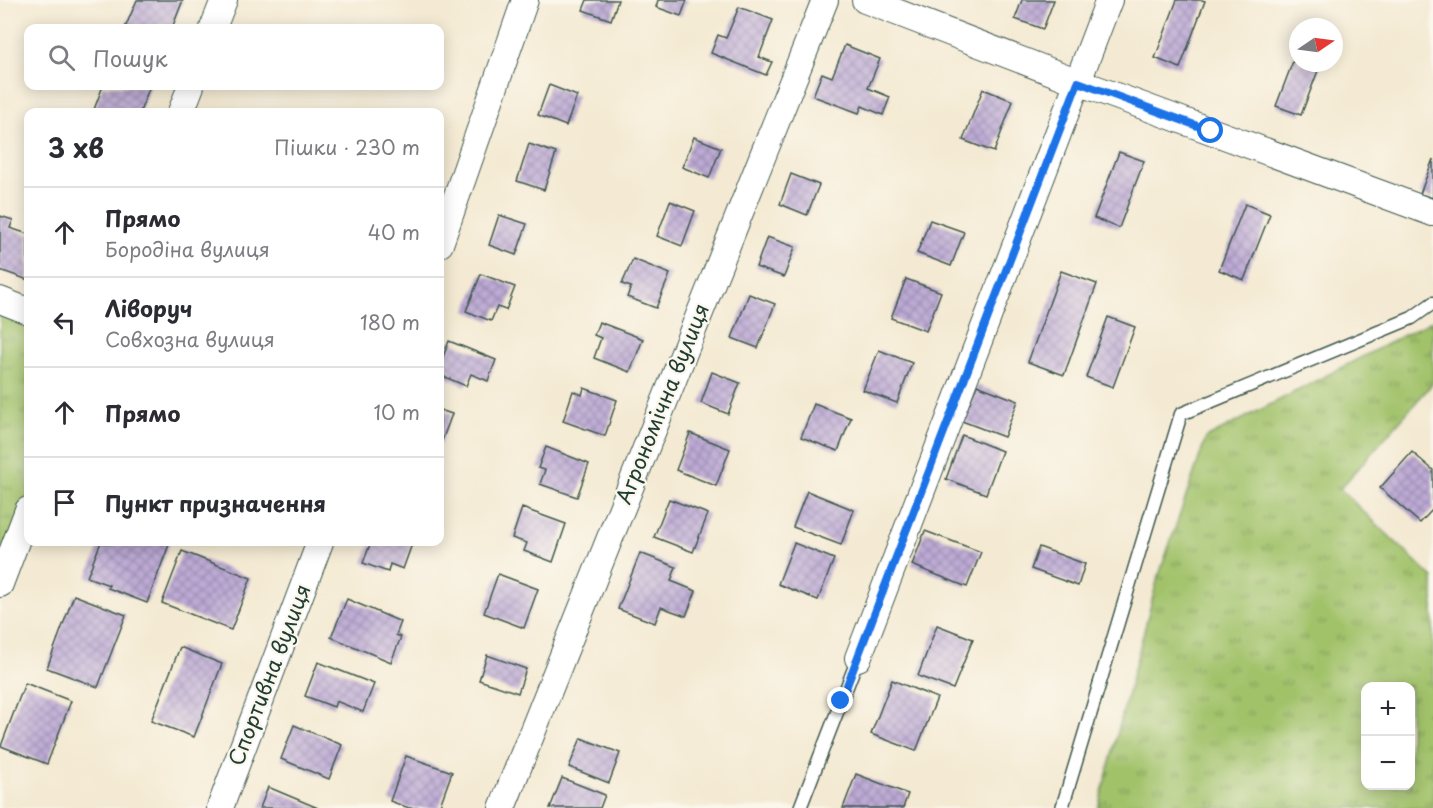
<!DOCTYPE html>
<html lang="uk">
<head>
<meta charset="utf-8">
<style>
  :root { --surface:#fff; --page:#f7f7f7; --text:#2b2b33; --muted:#7c7c81; --line:#e1e1e2 }
  body { margin:0; font-family:"Playpen Sans",sans-serif; background:var(--page); color:var(--text) }
  .controls { position:absolute; right:18px; bottom:18px; display:grid; overflow:hidden; border-radius:12px; box-shadow:0 3px 15px #0003 }
  .controls button { width:54px; height:54px; display:grid; place-items:center; padding:0; border:0; border-bottom:2px solid var(--line); background:var(--surface); color:var(--text); font:30px sans-serif }
  .compass { position:absolute; left:1289px; top:18px; width:54px; height:54px; border-radius:50%; background:var(--surface); box-shadow:0 3px 15px #0003; rotate:77deg }
  .stop { position:absolute; width:18px; height:18px; margin:-14px; border:4px solid #1a73e8; border-radius:50%; background:#fff }
  .stop.end { background:#1a73e8; border-color:#fff; box-shadow:0 2px 6px #0008 }
  .list { margin:0; padding:0; list-style:none }
  h2 { display:flex; justify-content:space-between; align-items:center; height:78px; margin:0; padding:0 24px; font-size:26px }
  h2 small { font-size:20px; font-weight:400; color:var(--muted) }
  .list li { display:grid; grid-template-columns:39px 1fr auto; gap:18px; align-items:center; box-sizing:border-box; height:90px; padding:0 24px; border-top:2px solid var(--line) }
  .list b { display:block; font-size:22px; white-space:nowrap }
  .list p { margin:0; font-size:20px; white-space:nowrap; color:var(--muted) }
  .list em { font-size:20px; font-style:normal; color:var(--muted) }
  .icon { flex:none; width:33px; height:33px; fill:none; stroke:currentColor; stroke-width:2; stroke-linecap:round; stroke-linejoin:round }
  .map { position:relative; flex:none; width:1433px; height:808px; overflow:hidden }
  .search { position:absolute; background:var(--surface); box-shadow:0 3px 15px #0003; left:24px; top:24px; width:420px; height:66px; display:flex; align-items:center; gap:15px; box-sizing:border-box; padding:0 21px; border-radius:12px; color:var(--muted); font-size:22px }
  .panel { position:absolute; background:var(--surface); box-shadow:0 3px 15px #0003; left:24px; top:108px; width:420px; height:438px; border-radius:12px }
  .map>svg:first-child { display:block }
</style>
</head>
<body>
<div class="map">
<svg width="1433" height="808" viewBox="0 0 1433 808">
  <defs>
    <pattern id="grass-tufts" width="24" height="20" patternUnits="userSpaceOnUse" patternTransform="scale(1.5)"><rect width="24" height="20" fill="#a2c26b"/><path d="M3 7l-1-3M5 7V3M7 7l1-3M15 17l-1-3M17 17v-4M19 17l1-3" fill="none" stroke="#839f59"/></pattern>
    <pattern id="building-cross-hatch" width="8" height="8" patternUnits="userSpaceOnUse" patternTransform="scale(1.5)"><rect width="8" height="8" fill="#bdaad5"/><path d="M0 0l8 8M0 8l8-8" fill="none" stroke="#998cae"/></pattern>
  </defs>
  <rect width="100%" height="100%" fill="#fbf7ec"/>
  <filter id="ink" filterUnits="userSpaceOnUse"><feTurbulence type="fractalNoise" baseFrequency=".0167" numOctaves="2"/><feDisplacementMap in="SourceGraphic" scale="12" xChannelSelector="R" yChannelSelector="G"/><feConvolveMatrix kernelMatrix="1 2 1 2 8 2 1 2 1" color-interpolation-filters="sRGB"/></filter>
  <filter id="wash" filterUnits="userSpaceOnUse"><feTurbulence type="fractalNoise" baseFrequency=".008" numOctaves="4" result="noise"/><feDisplacementMap in="SourceGraphic" scale="24" xChannelSelector="R" yChannelSelector="G"/><feGaussianBlur stdDeviation="1.35" result="paint"/><feColorMatrix in="noise" values="0 0 0 0 0 0 0 0 0 0 0 0 0 0 0 0 0 1.4 0 .05"/><feComposite in="paint" operator="in"/></filter>
  <g filter="url(#wash)">
    <rect width="100%" height="100%" fill="#f4ead3"/>
    <g fill="url(#grass-tufts)" stroke="#608050" stroke-width="1.5" fill-rule="evenodd">
      <path d="M0,300L28,311V510L0,552Z"/>
      <path d="M1433,320V383L1340,489L1433,578V808H1098L1157,581L1206,438ZM1366,686H1410V786H1366Z"/>
    </g>
    <g id="blocks">
      <g fill="url(#building-cross-hatch)">
        <path d="M137,0H183L172,28H125Z"/>
        <path d="M587,0H618L611,20L583,10Z"/>
        <path d="M658,0H687L681,16L656,7Z"/>
        <path d="M1022,0H1054L1043,29L1015,19Z"/>
        <path d="M1177,0H1202L1205,1L1180,68L1155,58Z"/>
        <path d="M739,7L773,20L759,57L772,62L766,75L711,53L718,35L726,38Z"/>
        <path d="M845,45L880,59L868,88L890,97L883,115L862,106L859,113L813,96L822,73L832,77Z"/>
        <path d="M1298,48V63H1321L1301,115L1276,106Z"/>
        <path d="M549,85L577,96L566,126L538,115Z"/>
        <path d="M103,86H150L140,112H93Z"/>
        <path d="M983,89L1013,101L994,152L963,140Z"/>
        <path d="M694,137L721,148L709,178L682,167Z"/>
        <path d="M529,144L556,153L544,190L517,181Z"/>
        <path d="M1119,152L1144,161L1119,228L1094,218Z"/>
        <path d="M1433,159V198L1420,194Z"/>
        <path d="M791,174L819,185L807,215L780,204Z"/>
        <path d="M670,201L695,211L682,246L657,236Z"/>
        <path d="M1245,204L1270,214L1244,280L1219,270Z"/>
        <path d="M499,215L527,224L516,255L489,245Z"/>
        <path d="M0,216L13,220L10,228L28,234V280L0,270Z"/>
        <path d="M930,220L964,232L951,266L917,253Z"/>
        <path d="M767,237L795,247L784,277L756,267Z"/>
        <path d="M633,259L670,274L656,308L627,297L631,287L622,284Z"/>
        <path d="M1061,271L1097,284L1064,375L1028,362Z"/>
        <path d="M481,274L515,287L506,310L497,307L491,321L466,311Z"/>
        <path d="M906,279L941,292L926,331L891,318Z"/>
        <path d="M749,294L775,304L758,348L732,338Z"/>
        <path d="M1108,317L1135,327L1113,387L1086,377Z"/>
        <path d="M599,322L643,339L630,372L594,358L601,338L594,335Z"/>
        <path d="M449,341L496,360L488,381L471,374L466,386L440,375V365Z"/>
        <path d="M879,350L912,363L897,403L863,390Z"/>
        <path d="M712,372L740,383L728,414L701,403Z"/>
        <path d="M977,385L1018,401L1004,437L962,421Z"/>
        <path d="M584,388L617,400L605,436L563,421L573,391L582,395Z"/>
        <path d="M814,404L851,418L838,451L801,437Z"/>
        <path d="M440,410L452,414L440,446Z"/>
        <path d="M690,433L730,449L716,486L676,470Z"/>
        <path d="M962,435L1002,451L986,494L946,479Z"/>
        <path d="M546,447L589,464L577,497L540,484L545,470L538,468Z"/>
        <path d="M1412,452L1433,470V509L1420,523L1380,488Z"/>
        <path d="M807,491L854,510L841,545L793,527Z"/>
        <path d="M669,499L708,514L693,552L654,537Z"/>
        <path d="M522,508L566,524L553,562L524,551L527,543L512,538Z"/>
        <path d="M925,531L981,552L967,587L912,565Z"/>
        <path d="M101,542L109,544L110,542H170L147,603L108,588L109,585L87,577Z"/>
        <path d="M371,542H407L412,544L403,569L390,564L388,572L363,563Z"/>
        <path d="M794,543L834,559L818,600L778,584Z"/>
        <path d="M1039,547L1085,564L1078,586L1031,569Z"/>
        <path d="M182,551L251,578L231,630L162,603Z"/>
        <path d="M640,553L676,567L671,581L696,591L686,616L661,607L655,623L618,609Z"/>
        <path d="M498,574L538,589L524,628L484,613Z"/>
        <path d="M74,595L126,615L98,687L47,668Z"/>
        <path d="M347,599L401,622L396,635L401,637L391,662L331,637Z"/>
        <path d="M937,625L973,639L953,689L918,676Z"/>
        <path d="M180,647L222,664L194,737L151,721Z"/>
        <path d="M487,655L526,669L518,693L479,680Z"/>
        <path d="M318,662L374,684L363,712L336,701L334,707L305,696Z"/>
        <path d="M892,680L937,698L916,751L871,734Z"/>
        <path d="M25,683L71,701L47,764L1,746Z"/>
        <path d="M294,725L342,745L329,779L281,759Z"/>
        <path d="M581,738L620,753L609,783L569,767Z"/>
        <path d="M406,756L452,772L439,808H409L390,801Z"/>
        <path d="M856,774L908,794L903,808H843Z"/>
        <path d="M562,778L605,795L600,808H550Z"/>
        <path d="M268,787L318,808H260Z"/>
      </g>
    </g>
  </g>
  <g filter="url(#ink)">
    <use href="#blocks" fill-opacity="0" stroke="#3f574c" stroke-width="1.5"/>
    <g fill="none" stroke-linecap="round" stroke-linejoin="round">
      <g stroke="#3f574c" stroke-width="15">
        <g id="lane">
          <path d="M800,808L858,658"/>
          <path d="M1062,808L1181,414L1412,318L1433,303"/>
        </g>
      </g>
      <g stroke="#3f574c" stroke-width="28">
        <g id="street">
          <path d="M865,0L1078,82L1433,213"/>
          <path d="M213,28L224,0"/>
          <path d="M181,112L191,86"/>
          <path d="M440,244L525,0"/>
          <path d="M0,300L28,311"/>
          <path d="M0,584L28,510"/>
          <path d="M858,658L1109,0"/>
          <path d="M220,808L320,542"/>
          <path d="M502,808L825,0"/>
        </g>
      </g>
      <use href="#lane" stroke="#fff" stroke-width="12"/>
      <use href="#street" stroke="#fff" stroke-width="26"/>
    </g>
  </g>
  <g fill="none" stroke-linecap="round" stroke-linejoin="round" filter="url(#ink)">
    <path stroke="#1a73e8" stroke-width="8" d="M841,701L1078,82L1211,131"/>
  </g>
  <g text-anchor="middle" stroke-width="4.5" stroke-linejoin="round" paint-order="stroke">
    <g font-size="21" fill="#1f3d34" stroke="#fbf7ec">
      <text transform="translate(663 404) rotate(-68)" y="7">Агрономічна вулиця</text>
      <text transform="translate(270 675) rotate(-69)" y="7">Спортивна вулиця</text>
    </g>
  </g>
</svg>
<div class="controls">
<button>+</button>
<button>−</button>
</div>
<svg class="compass" viewBox="-18 -18 36 36"><path d="M0-13l5 13h-10z" fill="#e53935"/><path d="M0 13l5-13h-10z" fill="#7c7c81"/></svg>
<div class="stop" style="left:1211px;top:131px"></div>
<div class="stop end" style="left:841px;top:701px"></div>
<div class="search"><svg class="icon" aria-label="search" viewBox="0 0 24 24"><circle cx="10" cy="10" r="6"/><path d="M15 15l6 6"/></svg>Пошук</div>
<section class="panel">
<h2>3 хв<small>Пішки · 230 m</small></h2>
<ul class="list">
<li><svg class="icon" aria-label="ahead" viewBox="0 0 24 24"><path d="M12 20V5M6 11l6-6 6 6"/></svg><div><b>Прямо</b><p>Бородіна вулиця</p></div><em>40 m</em></li>
<li><svg class="icon" aria-label="left" viewBox="0 0 24 24"><path d="M17 20v-9H6M10 6l-5 5 5 5"/></svg><div><b>Ліворуч</b><p>Совхозна вулиця</p></div><em>180 m</em></li>
<li><svg class="icon" aria-label="ahead" viewBox="0 0 24 24"><path d="M12 20V5M6 11l6-6 6 6"/></svg><div><b>Прямо</b></div><em>10 m</em></li>
<li><svg class="icon" aria-label="arrive" viewBox="0 0 24 24"><path d="M6 21V4h12l-3 4 3 4H6"/></svg><div><b>Пункт призначення</b></div></li>
</ul>
</section>
</div>
</body>
</html>
